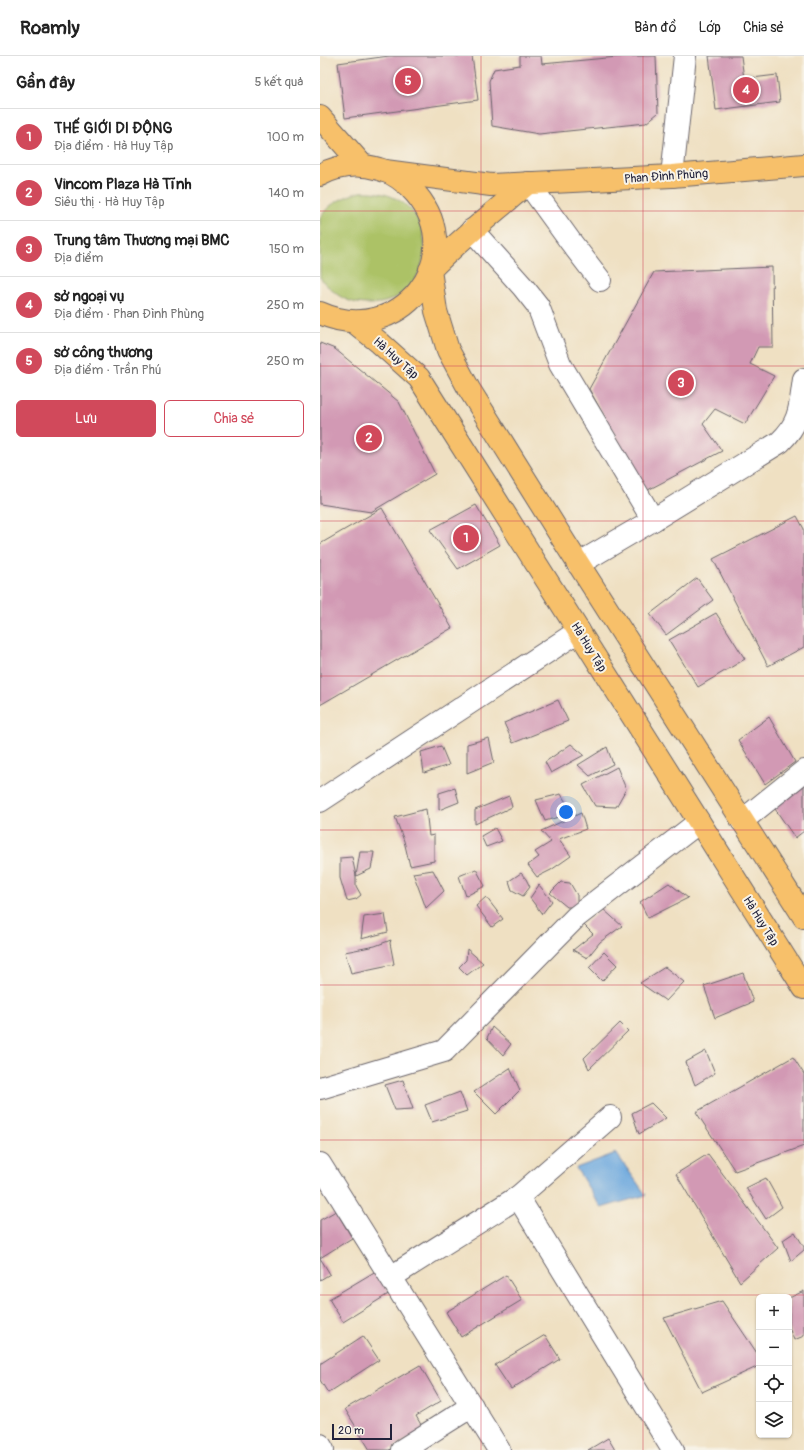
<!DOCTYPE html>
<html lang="vi">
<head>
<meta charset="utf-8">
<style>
  :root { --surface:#fff; --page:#f2f2f2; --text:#222; --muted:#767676; --line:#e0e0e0; --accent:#d1495b }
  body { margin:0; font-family:Pangolin,sans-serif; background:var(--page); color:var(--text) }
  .controls { position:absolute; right:12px; bottom:12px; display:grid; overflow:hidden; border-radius:6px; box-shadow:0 1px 3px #0004 }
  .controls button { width:36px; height:36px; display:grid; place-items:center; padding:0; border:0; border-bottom:1px solid var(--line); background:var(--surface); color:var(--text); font:20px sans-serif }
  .scale { position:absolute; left:12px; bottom:10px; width:60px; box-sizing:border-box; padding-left:4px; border:2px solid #22223b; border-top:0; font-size:11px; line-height:14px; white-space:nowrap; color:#22223b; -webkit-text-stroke:3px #f7f3e8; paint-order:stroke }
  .you { position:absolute; left:246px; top:756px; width:14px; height:14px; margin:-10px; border:3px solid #fff; border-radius:50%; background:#1a73e8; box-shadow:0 0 0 6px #1a73e833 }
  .badge { display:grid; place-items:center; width:26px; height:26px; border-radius:50%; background:var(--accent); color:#fff; font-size:13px; font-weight:700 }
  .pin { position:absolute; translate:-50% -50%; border:2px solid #fff; box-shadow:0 1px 4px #0006 }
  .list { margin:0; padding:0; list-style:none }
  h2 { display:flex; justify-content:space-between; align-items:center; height:52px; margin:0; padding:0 16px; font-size:17px }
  h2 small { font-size:13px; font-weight:400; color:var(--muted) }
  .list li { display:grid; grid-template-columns:26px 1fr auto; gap:12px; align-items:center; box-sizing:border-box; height:56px; padding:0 16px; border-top:1px solid var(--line) }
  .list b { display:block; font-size:15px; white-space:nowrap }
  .list p { margin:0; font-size:13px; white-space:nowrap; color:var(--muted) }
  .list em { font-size:13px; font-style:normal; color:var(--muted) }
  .actions { display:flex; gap:8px; padding:12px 16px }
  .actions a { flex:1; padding:9px 0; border:1px solid var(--accent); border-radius:6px; text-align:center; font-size:14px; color:var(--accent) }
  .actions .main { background:var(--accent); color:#fff }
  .icon { flex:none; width:22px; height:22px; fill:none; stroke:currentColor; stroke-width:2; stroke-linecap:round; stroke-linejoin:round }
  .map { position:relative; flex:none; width:484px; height:1394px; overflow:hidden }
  header { display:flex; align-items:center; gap:24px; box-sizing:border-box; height:56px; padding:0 20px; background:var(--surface); border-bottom:1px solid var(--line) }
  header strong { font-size:19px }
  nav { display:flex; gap:22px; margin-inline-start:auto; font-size:14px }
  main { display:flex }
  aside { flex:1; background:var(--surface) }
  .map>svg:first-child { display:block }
</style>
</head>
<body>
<header>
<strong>Roamly</strong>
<nav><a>Bản đồ</a><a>Lớp</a><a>Chia sẻ</a></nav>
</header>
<main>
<aside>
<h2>Gần đây<small>5 kết quả</small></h2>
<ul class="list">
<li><span class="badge">1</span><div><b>THẾ GIỚI DI ĐỘNG</b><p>Địa điểm · Hà Huy Tập</p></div><em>100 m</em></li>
<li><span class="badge">2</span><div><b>Vincom Plaza Hà Tĩnh</b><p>Siêu thị · Hà Huy Tập</p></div><em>140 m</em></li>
<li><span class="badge">3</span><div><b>Trung tâm Thương mại BMC</b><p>Địa điểm</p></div><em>150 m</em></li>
<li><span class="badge">4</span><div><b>sở ngoại vụ</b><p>Địa điểm · Phan Đình Phùng</p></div><em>250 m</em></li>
<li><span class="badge">5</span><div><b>sở công thương</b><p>Địa điểm · Trần Phú</p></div><em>250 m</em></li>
</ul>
<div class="actions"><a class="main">Lưu</a><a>Chia sẻ</a></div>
</aside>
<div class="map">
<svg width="484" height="1394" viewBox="0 0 484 1394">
  <rect width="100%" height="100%" fill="#f7f3e8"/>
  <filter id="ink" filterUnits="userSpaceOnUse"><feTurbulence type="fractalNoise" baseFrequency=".025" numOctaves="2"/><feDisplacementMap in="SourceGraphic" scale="8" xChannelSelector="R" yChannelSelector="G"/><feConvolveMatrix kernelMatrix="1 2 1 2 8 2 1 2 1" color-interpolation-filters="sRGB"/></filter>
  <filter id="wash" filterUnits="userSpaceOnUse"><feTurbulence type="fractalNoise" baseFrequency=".012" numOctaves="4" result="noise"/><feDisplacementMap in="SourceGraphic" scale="16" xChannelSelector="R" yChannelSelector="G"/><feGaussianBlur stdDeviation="0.9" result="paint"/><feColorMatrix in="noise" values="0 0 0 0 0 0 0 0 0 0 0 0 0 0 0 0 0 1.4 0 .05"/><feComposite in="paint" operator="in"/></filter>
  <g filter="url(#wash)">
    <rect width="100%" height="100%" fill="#efe0c2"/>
    <path fill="#acc266" stroke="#677250" d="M40,136C128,131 121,249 48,248C34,248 20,243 10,232C6,229 2,225 0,221C0,217 0,166 0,163C6,148 26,140 40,136Z"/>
    <path fill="#6ea9de" stroke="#48668c" d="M296,1097L326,1139L281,1152L256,1112Z"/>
    <g id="blocks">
      <g fill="#d299b4">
        <path d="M69,0H152L158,44L25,62L18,7Z"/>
        <path d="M200,0H221L222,8L308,0H336L338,57L326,67L219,78L172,70L169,25L174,13L200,9Z"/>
        <path d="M389,0H421L424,23L457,19L460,46L396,54Z"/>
        <path d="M452,211L453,291H438L430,308L454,320L425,368L395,353L383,368L402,395L326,435L269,333L334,216Z"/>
        <path d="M0,287L15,293L79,346L115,418L51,456L0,448Z"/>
        <path d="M156,449L180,489L138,513L110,474Z"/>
        <path d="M62,452L132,572L0,649V488Z"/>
        <path d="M477,460L484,473V591L448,610L393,503Z"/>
        <path d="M377,522L393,544L346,579L330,558Z"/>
        <path d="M396,557L425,603L378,631L349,584Z"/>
        <path d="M238,644L248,665L193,687L184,667Z"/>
        <path d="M449,661L475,706L445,728L418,684Z"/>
        <path d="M169,682L174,706L147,717V688Z"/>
        <path d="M251,688L264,699L231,717L225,706Z"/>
        <path d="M121,690L129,709L104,717L101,696Z"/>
        <path d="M287,691L293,708L270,720L258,709Z"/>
        <path d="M297,711L306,733L296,751L275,750L263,729Z"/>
        <path d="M484,724V775L475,782L451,747Z"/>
        <path d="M135,732L139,746L119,754V737Z"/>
        <path d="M241,738L252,757L225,765L216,744Z"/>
        <path d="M189,740L192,751L155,768V754Z"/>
        <path d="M106,753L109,780L114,779V805L90,810L84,785L75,761Z"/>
        <path d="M261,757L266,773L239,783L251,800L231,814L217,821L208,809L219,801L215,796L231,786L221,775Z"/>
        <path d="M175,772L182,785L166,791L161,780Z"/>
        <path d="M40,796H54L51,813L36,820V830L41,839L36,843L27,845L20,822V802L32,801L36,820Z"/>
        <path d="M156,813L165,830L146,840L139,820Z"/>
        <path d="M113,814L124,835L106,852L93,817Z"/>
        <path d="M201,817L206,823L210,831L203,840L192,834L189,825Z"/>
        <path d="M241,826L250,827L257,839V851H247L230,837Z"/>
        <path d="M349,827L368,842L328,862L320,846Z"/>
        <path d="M219,829L232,845L222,858L210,842Z"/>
        <path d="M166,841L183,863L172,871L156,850Z"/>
        <path d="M282,852L302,870L280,886L267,902L253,894L273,878L264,869Z"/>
        <path d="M65,858L68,876L41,883L44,861Z"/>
        <path d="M71,884L70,887L74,908L31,917L25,896L55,890Z"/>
        <path d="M147,893L163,907L147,919L139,911L146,904Z"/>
        <path d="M284,896L297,909L282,925L269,912Z"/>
        <path d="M345,911L364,926L346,945L320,927Z"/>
        <path d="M423,917L433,946L395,962L384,930Z"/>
        <path d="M300,967L308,975L269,1013L264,1002Z"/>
        <path d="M172,971L191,988L183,999L167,982Z"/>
        <path d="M386,995L395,1017L375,1029L366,1006Z"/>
        <path d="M473,1001L484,1018V1090L415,1115L376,1056Z"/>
        <path d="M190,1012L200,1034L176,1058L154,1036Z"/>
        <path d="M83,1024L93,1053L75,1054L65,1029Z"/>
        <path d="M140,1036L147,1055L112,1066L105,1049Z"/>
        <path d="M331,1047L346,1062L319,1078L312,1057Z"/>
        <path d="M388,1098L458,1192L420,1226L356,1118Z"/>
        <path d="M446,1122L462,1151L446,1163L426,1132Z"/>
        <path d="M16,1155L32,1182L0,1202V1164Z"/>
        <path d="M475,1176L484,1191V1194L471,1205L463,1184Z"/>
        <path d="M0,1202L10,1218L0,1224Z"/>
        <path d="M56,1215L70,1237L23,1266L9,1243Z"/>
        <path d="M186,1219L202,1244L141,1281L126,1256Z"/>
        <path d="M484,1235V1280L474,1284L469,1272V1242Z"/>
        <path d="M402,1245L439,1300V1310L382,1336L344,1262Z"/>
        <path d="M225,1279L240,1303L191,1333L175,1309Z"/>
        <path d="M43,1280L59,1304L8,1337L0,1324V1308Z"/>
        <path d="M100,1309L121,1345L96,1360L104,1374L69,1394H50L25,1353Z"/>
        <path d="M288,1382L295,1394H268Z"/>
      </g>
    </g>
  </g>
  <g filter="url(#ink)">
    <use href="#blocks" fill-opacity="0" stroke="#6a646a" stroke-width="1"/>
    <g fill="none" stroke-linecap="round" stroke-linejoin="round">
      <g stroke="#6a646a" stroke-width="24">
        <g id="minor">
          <path d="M352,120L365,0"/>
          <path d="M208,127L250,185L280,224"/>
          <path d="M152,174L203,231L218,250L240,308L333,464"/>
          <path d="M258,508L333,464L460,386C481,366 480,350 484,323"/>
          <path d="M0,745L259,575"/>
          <path d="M422,765L484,715"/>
          <path d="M0,1032L124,995L256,861L379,766"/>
          <path d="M0,1108L179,1394"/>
          <path d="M198,1141L353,1394"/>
          <path d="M71,1221L198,1141L290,1061"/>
          <path d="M0,1389L3,1394"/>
          <path d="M82,1394L152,1350"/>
        </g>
      </g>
      <g stroke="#6a646a" stroke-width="24">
        <g id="major">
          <path d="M0,61L43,110"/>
          <path d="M65,115L171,129L352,120L484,109"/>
          <path d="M0,119C18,109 39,107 59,113C74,117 86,126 96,138C151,203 79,293 0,257"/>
          <path d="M208,127C175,156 141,182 110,214L116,255L128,294L149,333L247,490L484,861"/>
          <path d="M34,266L60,287L99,322L484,932"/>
        </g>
      </g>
      <use href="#minor" stroke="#fff" stroke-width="22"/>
      <use href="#major" stroke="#f7c06b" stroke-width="22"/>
    </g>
  </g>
  <path fill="none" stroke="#d1495b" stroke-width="1" stroke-opacity="0.55" d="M161,0V1394M323,0V1394M0,155H484M0,310H484M0,465H484M0,620H484M0,774H484M0,929H484M0,1084H484M0,1239H484"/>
  <g text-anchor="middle" stroke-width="4" stroke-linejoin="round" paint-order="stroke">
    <g font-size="12" fill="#22223b" stroke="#f7f3e8">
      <text transform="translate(346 120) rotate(-4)" y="4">Phan Đình Phùng</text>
      <text transform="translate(76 302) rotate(42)" y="4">Hà Huy Tập</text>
      <text transform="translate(269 591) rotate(58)" y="4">Hà Huy Tập</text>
      <text transform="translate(441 865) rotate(58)" y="4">Hà Huy Tập</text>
    </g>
  </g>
</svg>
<div class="controls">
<button>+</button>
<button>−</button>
<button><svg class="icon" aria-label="locate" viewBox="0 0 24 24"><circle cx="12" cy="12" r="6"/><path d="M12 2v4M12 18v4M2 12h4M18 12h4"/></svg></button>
<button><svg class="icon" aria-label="layers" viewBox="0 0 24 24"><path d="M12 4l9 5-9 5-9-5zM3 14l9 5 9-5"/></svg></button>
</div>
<div class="scale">20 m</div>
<div class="you"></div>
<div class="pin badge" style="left:146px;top:482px">1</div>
<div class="pin badge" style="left:49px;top:382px">2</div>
<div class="pin badge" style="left:361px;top:327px">3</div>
<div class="pin badge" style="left:426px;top:34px">4</div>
<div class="pin badge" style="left:88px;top:25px">5</div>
</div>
</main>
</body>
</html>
